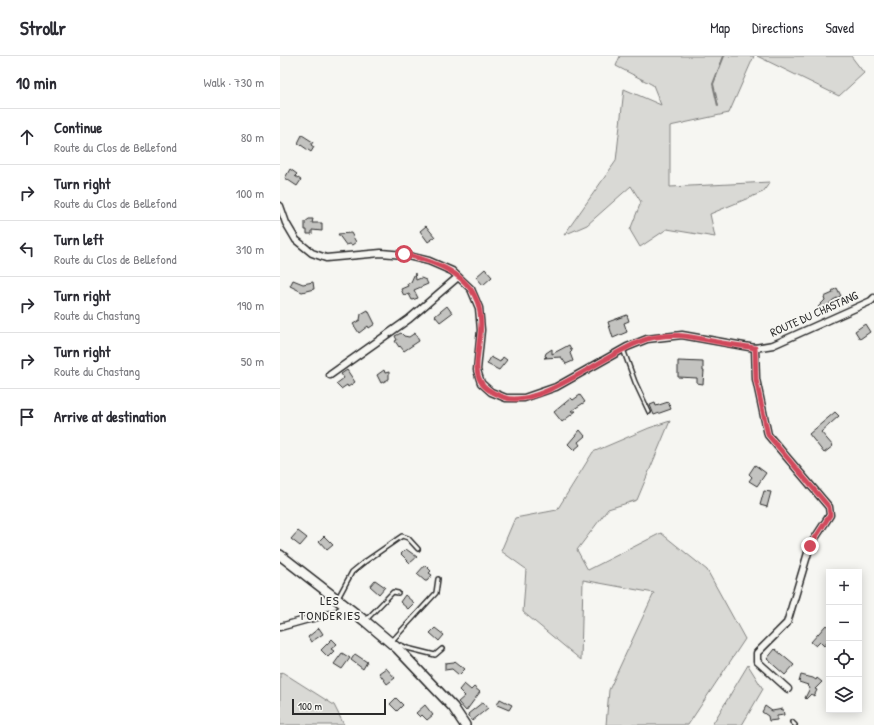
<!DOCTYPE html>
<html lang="en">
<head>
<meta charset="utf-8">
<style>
  :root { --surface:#fff; --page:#f7f7f7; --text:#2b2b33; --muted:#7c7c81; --line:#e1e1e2 }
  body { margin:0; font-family:"Patrick Hand",sans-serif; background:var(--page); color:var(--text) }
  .controls { position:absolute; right:12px; bottom:12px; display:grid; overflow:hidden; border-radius:0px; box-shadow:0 2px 10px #0003 }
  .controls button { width:36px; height:36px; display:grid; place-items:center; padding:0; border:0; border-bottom:1px solid var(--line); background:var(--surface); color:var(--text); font:20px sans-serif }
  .scale { position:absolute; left:12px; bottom:10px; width:94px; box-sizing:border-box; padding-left:4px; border:2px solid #2b2b2b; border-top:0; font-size:11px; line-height:14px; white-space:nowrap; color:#2b2b2b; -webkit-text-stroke:3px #f6f6f2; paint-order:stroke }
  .stop { position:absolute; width:12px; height:12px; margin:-9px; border:3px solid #d1495b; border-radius:50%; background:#fff }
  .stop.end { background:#d1495b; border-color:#fff; box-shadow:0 1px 4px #0008 }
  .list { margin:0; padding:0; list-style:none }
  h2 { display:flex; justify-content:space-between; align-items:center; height:52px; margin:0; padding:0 16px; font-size:17px }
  h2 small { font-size:13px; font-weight:400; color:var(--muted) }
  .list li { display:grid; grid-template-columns:26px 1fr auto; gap:12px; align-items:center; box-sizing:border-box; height:56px; padding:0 16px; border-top:1px solid var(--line) }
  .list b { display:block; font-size:15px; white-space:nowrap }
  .list p { margin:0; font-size:13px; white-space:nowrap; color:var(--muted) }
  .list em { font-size:13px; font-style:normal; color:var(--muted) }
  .icon { flex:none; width:22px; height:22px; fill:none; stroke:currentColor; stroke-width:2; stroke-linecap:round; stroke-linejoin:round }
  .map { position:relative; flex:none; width:594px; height:669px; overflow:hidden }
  header { display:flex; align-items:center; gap:24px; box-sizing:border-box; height:56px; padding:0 20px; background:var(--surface); border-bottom:1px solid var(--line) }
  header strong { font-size:19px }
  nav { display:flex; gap:22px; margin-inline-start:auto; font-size:14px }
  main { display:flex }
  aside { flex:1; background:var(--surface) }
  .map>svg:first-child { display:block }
</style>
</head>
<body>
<header>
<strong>Strollr</strong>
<nav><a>Map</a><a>Directions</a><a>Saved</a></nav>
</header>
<main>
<aside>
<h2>10 min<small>Walk · 730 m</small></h2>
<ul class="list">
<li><svg class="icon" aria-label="ahead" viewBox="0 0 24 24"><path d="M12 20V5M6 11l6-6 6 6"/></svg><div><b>Continue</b><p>Route du Clos de Bellefond</p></div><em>80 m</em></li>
<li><svg class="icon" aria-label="right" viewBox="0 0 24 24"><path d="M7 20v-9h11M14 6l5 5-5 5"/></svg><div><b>Turn right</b><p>Route du Clos de Bellefond</p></div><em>100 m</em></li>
<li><svg class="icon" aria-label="left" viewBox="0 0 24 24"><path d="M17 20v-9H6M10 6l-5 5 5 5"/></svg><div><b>Turn left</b><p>Route du Clos de Bellefond</p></div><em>310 m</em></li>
<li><svg class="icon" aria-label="right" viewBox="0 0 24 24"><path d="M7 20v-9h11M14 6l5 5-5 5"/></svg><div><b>Turn right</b><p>Route du Chastang</p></div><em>190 m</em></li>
<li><svg class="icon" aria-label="right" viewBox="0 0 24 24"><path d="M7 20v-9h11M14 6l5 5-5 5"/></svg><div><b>Turn right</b><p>Route du Chastang</p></div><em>50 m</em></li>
<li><svg class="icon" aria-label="arrive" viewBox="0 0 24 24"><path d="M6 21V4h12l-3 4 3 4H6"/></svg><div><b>Arrive at destination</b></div></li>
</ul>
</aside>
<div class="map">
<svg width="594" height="669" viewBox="0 0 594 669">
  <rect width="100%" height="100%" fill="#f6f6f2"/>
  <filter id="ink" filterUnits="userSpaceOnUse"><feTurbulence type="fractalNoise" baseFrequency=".025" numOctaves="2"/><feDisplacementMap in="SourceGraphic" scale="8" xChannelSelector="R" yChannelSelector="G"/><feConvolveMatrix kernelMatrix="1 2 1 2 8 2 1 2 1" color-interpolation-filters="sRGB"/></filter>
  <g filter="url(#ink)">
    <g fill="#d9d9d5" stroke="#828280">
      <path d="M340,0H474L449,57L390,70V131L490,126L483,136L430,158L435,181L387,173L360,191L350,174L361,146L351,130L307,169L284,179L336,105L344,33L381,49L373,29L336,10Z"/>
      <path d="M477,0H571L584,17L559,40Z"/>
      <path d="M390,365L357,444L328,453L297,494L308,514L381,477L427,514L465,583L408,669H326L329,634L374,537L303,524L301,604L243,556L246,513L221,495L235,462L277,454L313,396L369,372Z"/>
      <path d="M468,609L483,633L462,669H432Z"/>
      <path d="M2,616L54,649L64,669H0V618Z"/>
    </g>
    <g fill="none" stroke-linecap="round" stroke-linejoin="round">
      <path stroke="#7a7a78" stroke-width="2" d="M438,50L433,28L444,0"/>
    </g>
    <g fill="#c3c3c0" stroke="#2b2b2b">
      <path d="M22,79L33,86L31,89L34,91L31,96L18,87Z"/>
      <path d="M10,113L17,118L15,120L21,124L17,130L5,122Z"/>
      <path d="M29,163H33L32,167H42V175L32,174V178H27V174H25V166Z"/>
      <path d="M146,170L155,181L148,186L140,175Z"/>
      <path d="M71,177L76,186L72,189L70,188L66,189L58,178Z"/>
      <path d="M205,213L212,221L203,229L196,221Z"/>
      <path d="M135,217L136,224L141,222L146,224L148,228L134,234L138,242L132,244L129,238L124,240L121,233L128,230L127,228L131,226Z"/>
      <path d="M13,224L23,228L33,226L34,233L22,236L10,230Z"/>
      <path d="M557,232L561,240L553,244L542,255L538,251L545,244L544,241L553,237L552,235Z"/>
      <path d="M167,250L172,257L160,266L155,260Z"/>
      <path d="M88,254L95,268L89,272L88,270L79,277L73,268L80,264L81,258Z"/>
      <path d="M347,259L349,265L344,267L347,276L333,282L328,266Z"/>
      <path d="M585,268L590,276L580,283L575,275Z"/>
      <path d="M121,277L124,280L129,281L135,277L139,285L124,295L120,290L119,291L115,285L117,284L115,280Z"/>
      <path d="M289,289L292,295L290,297L293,305L286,308L281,301L264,302L267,301L265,300L266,297L272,293V298Z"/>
      <path d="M211,301L220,306L223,301L227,304L219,314L207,308Z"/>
      <path d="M398,305L423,306V315H424L423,328L417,327V322L398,321Z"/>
      <path d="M67,314L75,326L68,331L67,329L61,333L56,328L64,322L61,318Z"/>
      <path d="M104,314L105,317L109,316V323L101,327L97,319Z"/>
      <path d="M300,339L305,346L291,355H296L282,366L274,356L291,342L293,344Z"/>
      <path d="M388,346L391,353L374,359L370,349L375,347L376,350Z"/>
      <path d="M555,356L559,360L541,376L553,390L544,397L529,378Z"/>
      <path d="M300,374L305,380L298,386L300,389L294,394L288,388Z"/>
      <path d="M475,409L486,417L477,430L469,425L472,421L469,418Z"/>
      <path d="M484,435L491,436L487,451L480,449Z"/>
      <path d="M18,475L27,482L20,490L11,483Z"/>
      <path d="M44,480L53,489L47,494L39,485Z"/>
      <path d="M126,493L137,501L130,507L121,498Z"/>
      <path d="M145,509L151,515L149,517L152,519L147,525H145L137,518Z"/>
      <path d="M95,524L105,531L99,538L90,530Z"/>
      <path d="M125,539L134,547L128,553L120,546Z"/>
      <path d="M546,569L549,571V584L544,590L540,586L536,590L531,586Z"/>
      <path d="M39,572L43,578L31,586L28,581Z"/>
      <path d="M155,572L164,579L159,585L150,577Z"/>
      <path d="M52,583L57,588L51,593L54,595L48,601L41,594Z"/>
      <path d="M495,593L514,609L505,619L487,603Z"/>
      <path d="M62,597L70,602L62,613L54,608Z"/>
      <path d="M75,598L87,606L83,613L71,604Z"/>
      <path d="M175,605L185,613L179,619L172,613L165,614V607L174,606Z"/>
      <path d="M106,612L115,622L107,628L99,617Z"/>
      <path d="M521,619L533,622L536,624L537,622L542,626L535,633L537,634L534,640L531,638L526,643L525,642L530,632L527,630L528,629L519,626Z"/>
      <path d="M184,628L191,634L194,631L200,636L186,655L178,646L185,640L179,634Z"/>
      <path d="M116,642L123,649L117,655L110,648Z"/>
      <path d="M220,643L232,649L229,654L217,649Z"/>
      <path d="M203,646L208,652L192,665L188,658Z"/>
      <path d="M145,649L153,659L147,664L142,659L140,661L136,657Z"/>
      <path d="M485,650L492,655L503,653L504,659L497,660V664L489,665L488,660L482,656Z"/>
    </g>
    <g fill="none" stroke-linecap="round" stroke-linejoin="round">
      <g stroke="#2b2b2b" stroke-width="6">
        <g id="service">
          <path d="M343,293L355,326L369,356"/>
          <path d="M58,542L72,516L83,507L122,480L128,482L138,493"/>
          <path d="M86,564L113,536L118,537"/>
          <path d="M111,586L156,537L158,523"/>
          <path d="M119,591L121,589L127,592L155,599L162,593"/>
          <path d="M512,666L515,669"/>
        </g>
      </g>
      <g stroke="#2b2b2b" stroke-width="9">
        <g id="minor">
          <path d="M0,150L6,167L16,184L32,197L46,202L101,197L124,199L149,205L172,215L191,233L199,252L201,274L197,314L201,327L211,336L226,342H244L276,331L347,291L367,283L402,279L475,292L493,289L591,245L594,242"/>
          <path d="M475,292L476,323L488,379L549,451L550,459L530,490L507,567L477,597V605L508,633"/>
          <path d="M50,319L129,263L178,221"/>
          <path d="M0,571L25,564L58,556L65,550"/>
        </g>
      </g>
      <g stroke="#2b2b2b" stroke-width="12">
        <path id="secondary" d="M0,499L85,565L117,592L173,651L185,669"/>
      </g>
      <use href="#service" stroke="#f6f6f2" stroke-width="3"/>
      <use href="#minor" stroke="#f6f6f2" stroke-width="6"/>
      <use href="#secondary" stroke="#f6f6f2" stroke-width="9"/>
    </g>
  </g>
  <g fill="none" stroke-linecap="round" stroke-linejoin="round" filter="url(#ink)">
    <path stroke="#d1495b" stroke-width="5" d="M124,198C155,206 190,217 199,251C202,263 201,276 199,288C198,300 194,315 201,326C205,334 216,338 223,341C258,355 331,293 367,283C394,275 415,282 442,287C453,289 464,290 475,292L476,324L488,379L549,451L550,459L530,490"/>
  </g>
  <g text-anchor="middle" stroke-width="3.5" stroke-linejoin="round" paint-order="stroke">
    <g font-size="12" fill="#2b2b2b" stroke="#f6f6f2">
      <text transform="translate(534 258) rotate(-24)" y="4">ROUTE DU CHASTANG</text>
    </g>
    <g font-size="13" letter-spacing="1" fill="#2b2b2b" stroke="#f6f6f2">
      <text x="50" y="549">LES<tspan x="50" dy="15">TONDERIES</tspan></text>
    </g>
  </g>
</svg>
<div class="controls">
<button>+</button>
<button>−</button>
<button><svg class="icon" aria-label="locate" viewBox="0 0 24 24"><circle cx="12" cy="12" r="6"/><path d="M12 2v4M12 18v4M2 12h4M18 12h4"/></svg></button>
<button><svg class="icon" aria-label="layers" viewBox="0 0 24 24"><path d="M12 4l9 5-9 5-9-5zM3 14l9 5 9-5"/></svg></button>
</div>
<div class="scale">100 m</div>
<div class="stop" style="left:124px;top:198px"></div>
<div class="stop end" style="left:530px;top:490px"></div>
</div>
</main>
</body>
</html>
